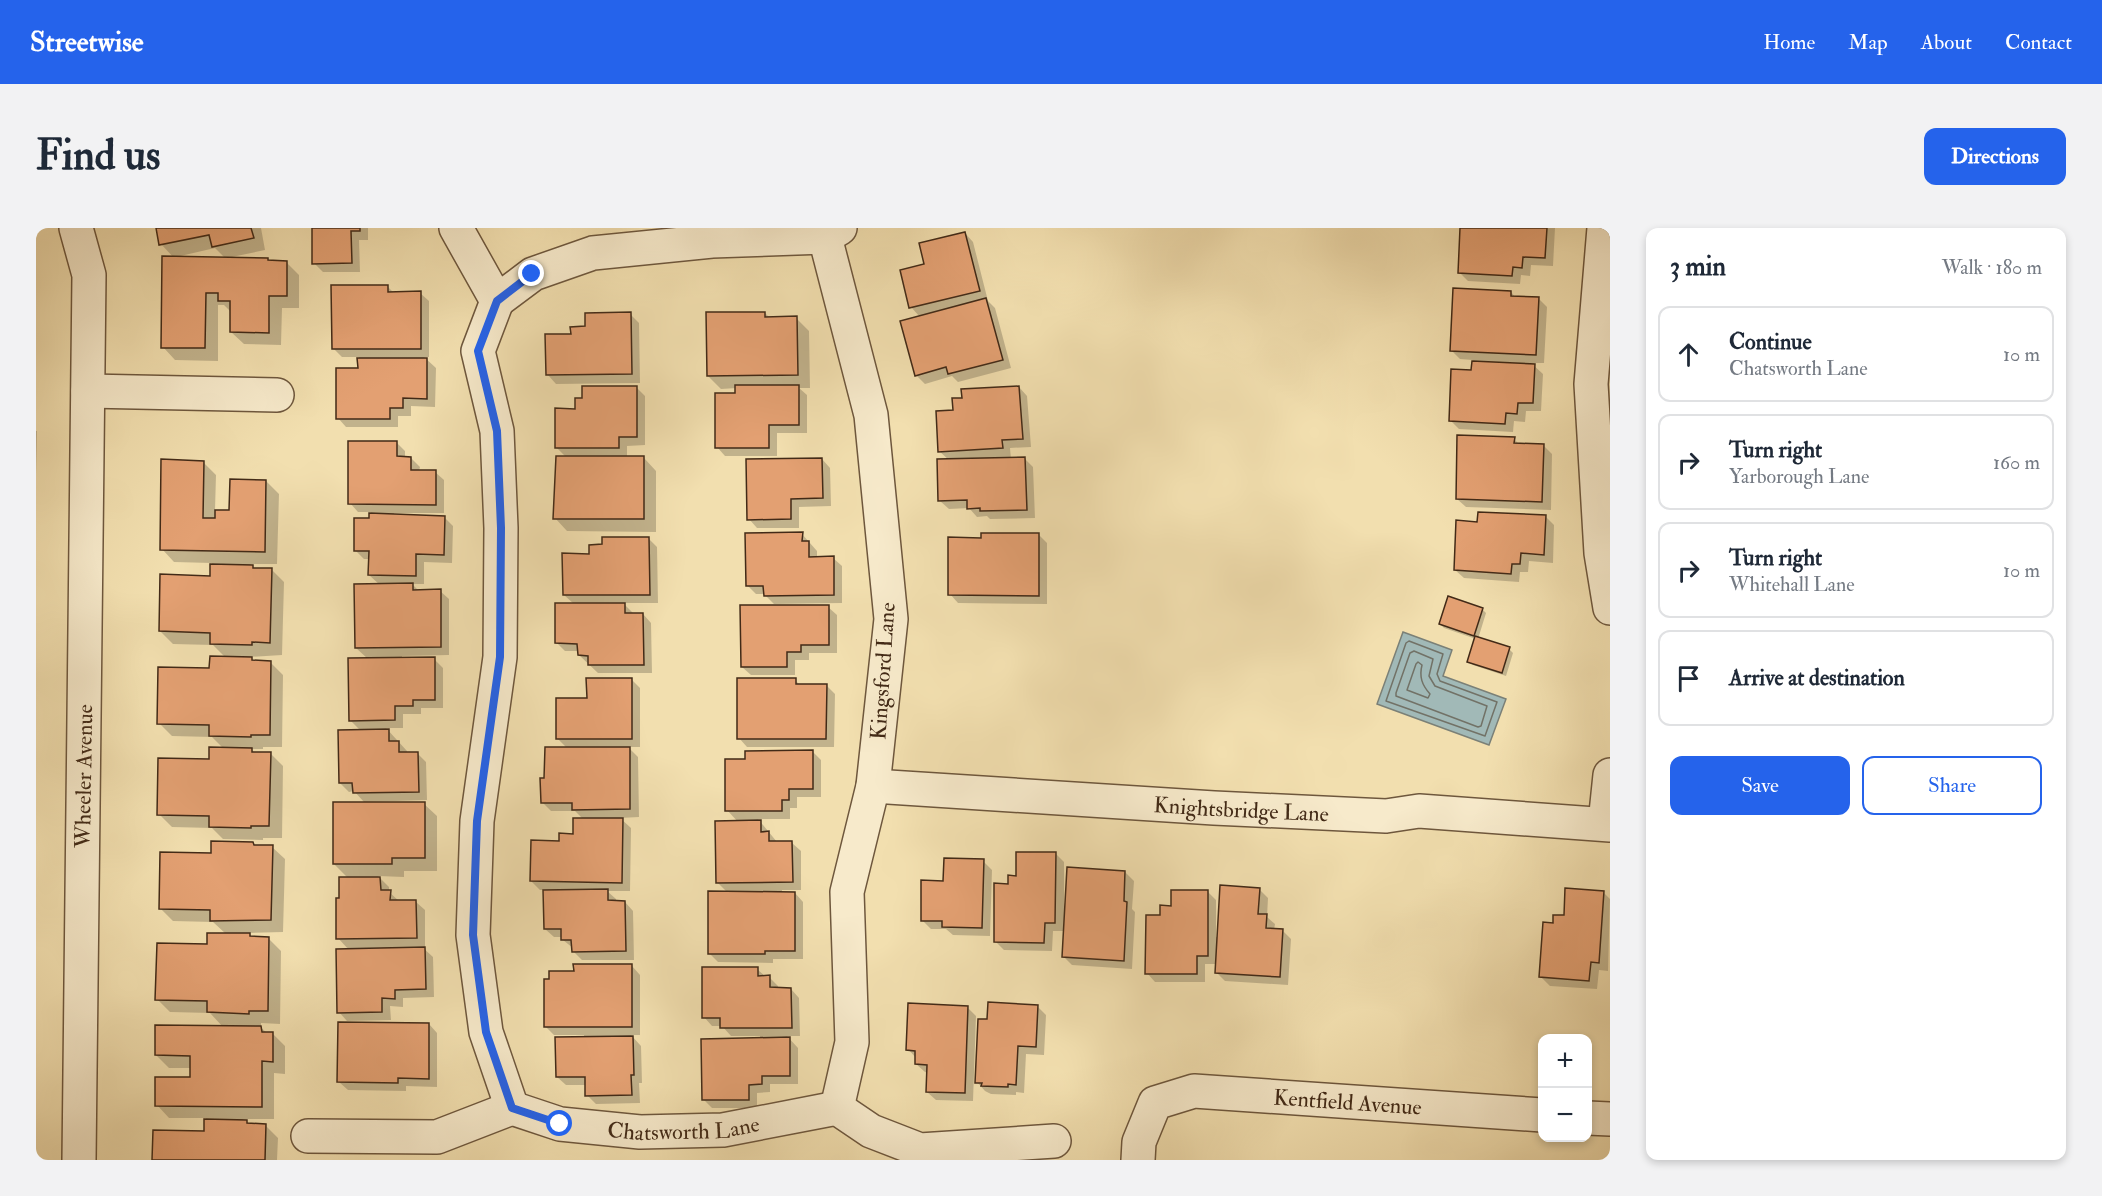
<!DOCTYPE html>
<html lang="en">
<head>
<meta charset="utf-8">
<style>
  :root { --surface:#fff; --page:#f2f2f3; --text:#1f2937; --muted:#747a83; --line:#e0e1e3; --accent:#2563eb }
  body { margin:0; font-family:"IM FELL Double Pica",serif; background:var(--page); color:var(--text) }
  .controls { position:absolute; right:18px; bottom:18px; display:grid; overflow:hidden; border-radius:12px; box-shadow:0 3px 9px #0003 }
  .controls button { width:54px; height:54px; display:grid; place-items:center; padding:0; border:0; border-bottom:2px solid var(--line); background:var(--surface); color:var(--text); font:30px sans-serif }
  .stop { position:absolute; width:18px; height:18px; margin:-14px; border:4px solid #2563eb; border-radius:50%; background:#fff }
  .stop.end { background:#2563eb; border-color:#fff; box-shadow:0 2px 6px #0008 }
  .list { margin:0; padding:0; list-style:none }
  h2 { display:flex; justify-content:space-between; align-items:center; height:78px; margin:0; padding:0 24px; font-size:26px }
  h2 small { font-size:20px; font-weight:400; color:var(--muted) }
  .list li { display:grid; grid-template-columns:39px 1fr auto; gap:18px; align-items:center; box-sizing:border-box; height:96px; margin:0 12px 12px; padding:0 12px; border:2px solid var(--line); border-radius:12px }
  .list b { display:block; font-size:22px; white-space:nowrap }
  .list p { margin:0; font-size:20px; white-space:nowrap; color:var(--muted) }
  .list em { font-size:20px; font-style:normal; color:var(--muted) }
  .actions { display:flex; gap:12px; padding:18px 24px }
  .actions a { flex:1; padding:14px 0; border:2px solid var(--accent); border-radius:12px; text-align:center; font-size:21px; color:var(--accent) }
  .actions .main { background:var(--accent); color:#fff }
  .icon { flex:none; width:33px; height:33px; fill:none; stroke:currentColor; stroke-width:2; stroke-linecap:round; stroke-linejoin:round }
  .map { position:relative; flex:none; width:1574px; height:932px; overflow:hidden; border-radius:12px }
  header { display:flex; align-items:center; gap:36px; box-sizing:border-box; height:84px; padding:0 30px; background:var(--accent); color:#fff }
  header strong { font-size:28px }
  nav { display:flex; gap:33px; margin-inline-start:auto; font-size:21px }
  .intro { display:flex; align-items:center; justify-content:space-between; box-sizing:border-box; height:144px; padding:0 36px }
  h1 { margin:0; font-size:42px }
  .button { padding:15px 27px; border-radius:12px; background:var(--accent); color:#fff; font-size:21px; font-weight:700 }
  main { display:flex; gap:36px; padding:0 36px }
  aside { flex:1; background:var(--surface); border-radius:12px; box-shadow:0 3px 9px #0003 }
  .map>svg:first-child { display:block }
</style>
</head>
<body>
<header>
<strong>Streetwise</strong>
<nav><a>Home</a><a>Map</a><a>About</a><a>Contact</a></nav>
</header>
<div class="intro"><h1>Find us</h1><a class="button">Directions</a></div>
<main>
<div class="map">
<svg width="1574" height="932" viewBox="0 0 1574 932">
  <rect width="100%" height="100%" fill="#f2dfaf"/>
  <filter id="stains"><feTurbulence type="fractalNoise" baseFrequency=".00333" numOctaves="4"/><feColorMatrix values="0 0 0 0 .2 0 0 0 0 .09 0 0 0 0 .02 0 0 0 .5 -.17"/></filter>
  <radialGradient id="worn" r=".72"><stop offset=".6" stop-color="#630" stop-opacity="0"/><stop offset="1" stop-color="#630" stop-opacity=".3"/></radialGradient>
  <path fill="#a1b9b7" stroke="#7b8077" stroke-width="1.5" d="M1367,404L1416,422L1407,448L1470,471L1453,517L1341,476Z"/>
  <g fill="#0003" fill-rule="evenodd">
    <path d="M121,0H225L229,22L196,29L250,34L263,47V80H246L245,117L208,116L195,104L196,85L188,77H182V133L139,132L127,119L138,30L125,16ZM179,20L190,31L140,29Z"/>
    <path d="M277,0H332V12H323L324,44H287L278,35Z"/>
    <path d="M1426,0H1519L1517,38L1495,37L1494,48L1485,47L1484,56L1432,53L1423,44Z"/>
    <path d="M929,5L937,14L952,73L959,80L975,140L922,154L916,148L889,156L880,147L884,89L875,79L890,37Z"/>
    <path d="M352,59L358,65H384L393,73V129H388L400,140L399,179L375,178V188H362V199H310L302,190L323,141V129H306L297,120Z"/>
    <path d="M1475,64L1480,70L1503,71L1511,79L1508,135H1495L1507,146L1505,183H1490L1489,194L1478,193L1477,204L1423,201L1414,192L1437,144V132L1424,131L1415,122Z"/>
    <path d="M729,85L734,90H760L773,103L774,160H763L771,167V205H741V228H689L681,219L701,166V160L685,161L672,148Z"/>
    <path d="M594,86L603,95L604,155L520,156L512,147L536,108L551,100Z"/>
    <path d="M600,159L609,168V217L591,218V230H608L620,243V304L531,303L519,290L531,230L520,219L541,182Z"/>
    <path d="M983,159L991,168L995,219L974,220L975,231L988,230L997,239L999,290L954,291L951,288L941,289L933,280L913,281L904,273L913,232L903,223L918,184L928,171Z"/>
    <path d="M0,203H1L0,247Z"/>
    <path d="M1478,211L1484,217H1507L1516,226L1515,282L1430,279L1421,271Z"/>
    <path d="M360,214L369,223V230H375L384,239L383,243L399,244L408,252V285H358V287L408,289L417,298L416,335L388,334V356H376L383,363H404L413,371V427L366,428V431H398L407,440V480H385V486H367V500H350L371,523V526L381,525L390,534L391,572L328,574L318,563L313,564L304,555L325,503L314,492L332,431L320,420L344,357L333,347L334,331H328L319,322L334,291L335,284H322L314,275Z"/>
    <path d="M786,231L794,240L795,278L763,279V300H721L713,291Z"/>
    <path d="M167,234L180,247L179,283H195L230,253L243,266L241,336H214L220,342H236L248,354L246,427L213,429L219,434H234L247,447L246,519H227V521H215L219,525H234L247,538L246,610H227V612L187,611L176,600L136,599L123,586L188,521L176,509L136,508L123,495L175,442L190,430L177,417L137,416L124,403L176,349V335L138,334L126,321Z"/>
    <path d="M1510,289L1518,297L1517,335L1493,333L1492,344H1484L1483,354L1428,350L1419,342L1443,295Z"/>
    <path d="M766,306L781,323V330H797L806,338V375L738,376L728,366H720L711,357Z"/>
    <path d="M1002,306L1011,315V376L922,375L914,366L947,311Z"/>
    <path d="M612,310L621,319L622,375H587L597,385L607,386L615,395L616,445H562L543,427V423H529L520,414L538,376L528,367L555,327Z"/>
    <path d="M792,379L801,387V425H773V432H759V447H715L706,439Z"/>
    <path d="M1446,381L1450,385L1442,411L1473,421L1477,425L1470,448L1437,437L1433,433L1440,411L1408,400L1404,396Z"/>
    <path d="M596,452L604,460V519H592L602,529L603,589L584,590L595,600L594,663H571L580,671V674H589L597,683L598,732H546L537,723V720L527,712V709H518L509,701L508,662H504L495,653L538,607L547,591L539,583H515L507,575L510,551L532,521L521,510L552,472Z"/>
    <path d="M759,452L765,458L790,457L799,466L798,519H711L703,510Z"/>
    <path d="M776,523L785,532V569H761V580H754V591H722L741,614L756,615L765,623V662H746V665H759L767,674V731H737V735L682,734L674,726L692,665L681,654L702,594L691,582L711,532Z"/>
    <path d="M388,576L401,588V643H368V649L342,648L353,659V664L363,673L380,674L389,682V719H386L397,729L398,769L367,770V779L354,778L355,792L311,793L303,784L313,722L302,710L304,671L313,651L298,636Z"/>
    <path d="M217,615L220,619H236L249,631L247,704L212,705L217,710L233,711L245,723L244,796L225,795V798H223L231,805H236L249,818V846L238,845V891H207L213,897H229L242,910L241,932H118L169,905L170,890H133L121,877L155,851V840H133L120,827L187,799L174,785L134,784L121,771L173,718L190,706L177,694L137,693L124,680L176,626Z"/>
    <path d="M1020,626L1028,634V678L1089,644L1098,653L1096,681L1099,684L1096,741L1036,737L1027,728L1029,703H1017L1016,723L968,722L959,713L973,657L981,649Z"/>
    <path d="M947,633L956,642L954,708L917,707L910,701H895L886,692L908,655Z"/>
    <path d="M1223,661L1232,670L1231,689L1239,696L1238,702H1246L1255,711L1252,757L1189,753L1180,744L1181,736H1169V754H1119L1111,745L1125,689L1137,679L1171,663L1180,672V709H1182Z"/>
    <path d="M1567,664L1574,671L1572,743L1563,742L1561,761L1514,758L1505,749L1518,696Z"/>
    <path d="M596,738L604,747V807H595L605,818L606,855H603L604,875L560,876L551,867V857H530L521,849L548,810V807H518L509,798L539,745Z"/>
    <path d="M721,741L730,749H733L742,758V761H755L763,770L764,808H751L762,820V856H734V864L721,865V880H676L668,872L724,811V808H695L686,798H676L668,789Z"/>
    <path d="M1001,778L1010,787L1008,827L990,826L988,865L980,864V867L955,866L949,863L941,854L952,793Z"/>
    <path d="M931,779L940,788L937,873L900,872L891,864L892,845L889,844L880,836V830L872,821Z"/>
    <path d="M393,796L401,805V859L370,858V863L312,862L303,854Z"/>
  </g>
  <g fill="none" stroke-linecap="round" stroke-linejoin="round">
    <g stroke="#727267" stroke-width="1.5">
      <path d="M1373,413L1407,426L1401,446L1404,453L1461,474L1449,508L1350,473L1370,415Z"/>
      <path d="M1378,423L1397,431L1393,448L1399,458L1451,478L1445,498L1442,499L1360,468V465L1374,425Z"/>
      <path d="M1382,434L1386,437C1383,449 1386,457 1394,466L1392,470L1371,462L1380,436Z"/>
    </g>
  </g>
  <g fill="#e3a072" stroke="#422a17" stroke-width="1.5">
    <path d="M120,0H215L218,10L176,19L173,7L123,17Z"/>
    <path d="M276,0H324V3H315L316,35L276,36Z"/>
    <path d="M1424,0H1511L1509,30L1487,29L1486,40L1477,39L1476,48L1422,45Z"/>
    <path d="M929,4L944,63L873,80L864,42L888,36L883,15Z"/>
    <path d="M126,28L232,30V32L251,33V68H233V105L194,104V73H182V65H170L169,120H125Z"/>
    <path d="M295,57H352V64L385,63V121H296Z"/>
    <path d="M1417,60L1475,63V68L1503,69L1500,127L1414,123Z"/>
    <path d="M950,70L967,132L912,146L910,139L879,148L864,93Z"/>
    <path d="M595,84L596,146L510,147L509,106H535L534,99L549,98V85Z"/>
    <path d="M670,84H729V89L761,88L762,147L671,148Z"/>
    <path d="M321,130H391V171L367,170V180H354V191H300V140H322Z"/>
    <path d="M1436,133L1499,136L1497,175H1482L1481,186L1470,185L1469,196L1413,193L1415,141L1435,142Z"/>
    <path d="M699,157H763V197H733V220H679V165H699Z"/>
    <path d="M546,158H601V209H583V220H519V180L539,181V170H546Z"/>
    <path d="M983,158L987,211L966,212L967,220L902,224L900,183L917,182L916,170H926L925,161Z"/>
    <path d="M1421,207L1479,209L1478,215L1508,216L1506,274L1420,271Z"/>
    <path d="M312,213H361V228L375,229V242H400V277L312,276Z"/>
    <path d="M520,228H608V291H517Z"/>
    <path d="M989,229L991,282L944,283V280L931,281V272L902,273L901,231Z"/>
    <path d="M786,230L787,270L755,271V291L711,292L710,231Z"/>
    <path d="M125,231L168,233L167,290H179V282H193L194,251L230,252L229,324L124,322Z"/>
    <path d="M1442,284L1510,287L1508,327L1485,325L1484,336H1476L1475,346L1418,342L1420,292L1441,294Z"/>
    <path d="M333,285L409,288L408,327L380,326V348L332,347L333,323H318V290H333Z"/>
    <path d="M767,304L766,313H773V329L798,328V367L728,368L727,358H710L709,305Z"/>
    <path d="M945,305H1003V368L912,367V309L945,310Z"/>
    <path d="M566,309H613L614,367H527L526,325L553,326V317L566,316Z"/>
    <path d="M174,336L217,337V340H236L234,415L216,414V417L174,416V405L123,403L124,346L174,348Z"/>
    <path d="M377,355V362L405,361V419L319,420L318,356Z"/>
    <path d="M1412,368L1447,380L1438,408L1403,396Z"/>
    <path d="M519,375H589V385H607L608,437H552V428L542,427L541,416L519,415Z"/>
    <path d="M704,377H793V417H765V424H751V439H705Z"/>
    <path d="M1439,408L1474,419L1466,445L1431,434Z"/>
    <path d="M174,428L216,429V432L235,433L234,507H215V509L173,508V497L121,496L122,439L173,440Z"/>
    <path d="M399,429V472H377V478H359V492L313,493L312,430Z"/>
    <path d="M550,450H596V511H520V470H551Z"/>
    <path d="M701,450H760V456H791L790,511H701Z"/>
    <path d="M353,501V513H363V524H382L383,564L317,565L316,555H303L302,502Z"/>
    <path d="M173,519L216,520V524H235L233,598H215V600L173,599V588L121,587L122,530L173,531Z"/>
    <path d="M509,519H594V581L536,582V575H505L504,550H508Z"/>
    <path d="M777,522V561H753V572H746V583H689V531H709V523Z"/>
    <path d="M297,574H389V630H356V636H297Z"/>
    <path d="M537,590H587L586,655L494,653L495,612L523,613V605L537,606Z"/>
    <path d="M725,592V604L733,603V613H756L757,654L680,655L679,593Z"/>
    <path d="M175,613L217,614L218,617H237L235,692L174,693V682L123,681L124,624L175,625Z"/>
    <path d="M980,624H1020L1019,695H1009L1008,715L958,714V655L972,656V647L980,648Z"/>
    <path d="M908,630L948,631L946,700L906,699V693H885V652L907,653Z"/>
    <path d="M1031,639L1089,643L1088,673L1091,674L1088,733L1026,729Z"/>
    <path d="M303,649H344L345,662H355L354,672H380L381,710L300,711V670H303Z"/>
    <path d="M1184,657L1224,660L1222,686H1231L1230,700L1247,701L1244,749L1179,745Z"/>
    <path d="M1529,660L1568,663L1563,735L1555,734L1553,753L1503,749L1507,694L1517,695V687H1528Z"/>
    <path d="M572,661V672L589,673L590,723L536,724L535,712H525V701H508L507,662Z"/>
    <path d="M1135,662H1172V728H1161V746H1109L1110,687H1124V677L1135,678Z"/>
    <path d="M672,663L759,664V723H729V726H672Z"/>
    <path d="M171,705H214V708L233,709L232,783H213V786L171,784V773L119,772L121,715L171,716Z"/>
    <path d="M389,719L390,761L359,762V771L346,770V784L301,785L300,721Z"/>
    <path d="M537,736H596V799H508V751H513V743H538Z"/>
    <path d="M666,739H722V748L734,747V759L755,760L756,800H684V790H666Z"/>
    <path d="M952,774L1002,777L1000,819L982,818L980,857L972,856V859L945,858L946,855H939L942,791H951Z"/>
    <path d="M872,775L932,778L929,865L890,864L891,837L879,836V823L870,822Z"/>
    <path d="M302,794L393,795V851L362,850V855L301,854Z"/>
    <path d="M119,797L225,798L226,804H237V834L226,833V879L119,878V849H154V828L119,827Z"/>
    <path d="M597,808L598,847H595L596,867L549,868V849H520L519,809Z"/>
    <path d="M754,809V848H726V856L713,857V872H666L665,811Z"/>
    <path d="M168,891L211,892V895L230,896L229,932H116L117,902L168,903Z"/>
  </g>
  <g fill="none" stroke-linecap="round" stroke-linejoin="round">
    <g stroke="#6e573d" stroke-width="36">
      <g id="street">
        <path d="M40,0L53,47L43,932"/>
        <path d="M420,0L461,73"/>
        <path d="M1568,0L1555,156L1565,325L1574,380"/>
        <path d="M789,9L835,187L855,391L837,558L811,664L816,814L801,880"/>
        <path d="M461,73L442,123L461,203L465,300L464,429L441,593L437,707L450,804L476,880"/>
        <path d="M461,73L497,46L557,25L676,13L789,9L804,0"/>
        <path d="M52,163L241,167"/>
        <path id="s1" d="M837,558L1178,580L1350,588L1383,583L1574,597"/>
        <path d="M1569,595L1574,547"/>
        <path d="M1552,890L1574,891"/>
        <path id="s2" d="M272,908L401,909L476,880L524,896L604,904L687,902L801,880L835,903L884,922L1018,913"/>
        <path id="s3" d="M1102,932L1103,914L1119,875L1158,863L1506,887"/>
      </g>
    </g>
    <use href="#street" stroke="#f7eacb" stroke-width="33"/>
  </g>
  <g fill="none" stroke-linecap="round" stroke-linejoin="round">
    <path stroke="#2563eb" stroke-width="8" d="M496,46L461,73L442,123L461,203L465,300L464,429L441,593L437,707L450,804L476,880L524,896"/>
  </g>
  <g text-anchor="middle" stroke-width="5" stroke-linejoin="round" paint-order="stroke">
    <g font-size="22" fill="#422a17" stroke="#f7eacb">
      <text transform="translate(846 443) rotate(-86)" y="8">Kingsford Lane</text>
      <text transform="translate(47 548) rotate(-89)" y="8">Wheeler Avenue</text>
      <text dy="8" stroke="none"><textPath href="#s1" startOffset="369">Knightsbridge Lane</textPath></text>
      <text dy="8" stroke="none"><textPath href="#s3" startOffset="255">Kentfield Avenue</textPath></text>
      <text dy="8" stroke="none"><textPath href="#s2" startOffset="384">Chatsworth Lane</textPath></text>
    </g>
  </g>
  <rect width="100%" height="100%" filter="url(#stains)"/>
  <rect width="100%" height="100%" fill="url(#worn)"/>
</svg>
<div class="controls">
<button>+</button>
<button>−</button>
</div>
<div class="stop" style="left:524px;top:896px"></div>
<div class="stop end" style="left:496px;top:46px"></div>
</div>
<aside>
<h2>3 min<small>Walk · 180 m</small></h2>
<ul class="list">
<li><svg class="icon" aria-label="ahead" viewBox="0 0 24 24"><path d="M12 20V5M6 11l6-6 6 6"/></svg><div><b>Continue</b><p>Chatsworth Lane</p></div><em>10 m</em></li>
<li><svg class="icon" aria-label="right" viewBox="0 0 24 24"><path d="M7 20v-9h11M14 6l5 5-5 5"/></svg><div><b>Turn right</b><p>Yarborough Lane</p></div><em>160 m</em></li>
<li><svg class="icon" aria-label="right" viewBox="0 0 24 24"><path d="M7 20v-9h11M14 6l5 5-5 5"/></svg><div><b>Turn right</b><p>Whitehall Lane</p></div><em>10 m</em></li>
<li><svg class="icon" aria-label="arrive" viewBox="0 0 24 24"><path d="M6 21V4h12l-3 4 3 4H6"/></svg><div><b>Arrive at destination</b></div></li>
</ul>
<div class="actions"><a class="main">Save</a><a>Share</a></div>
</aside>
</main>
</body>
</html>
